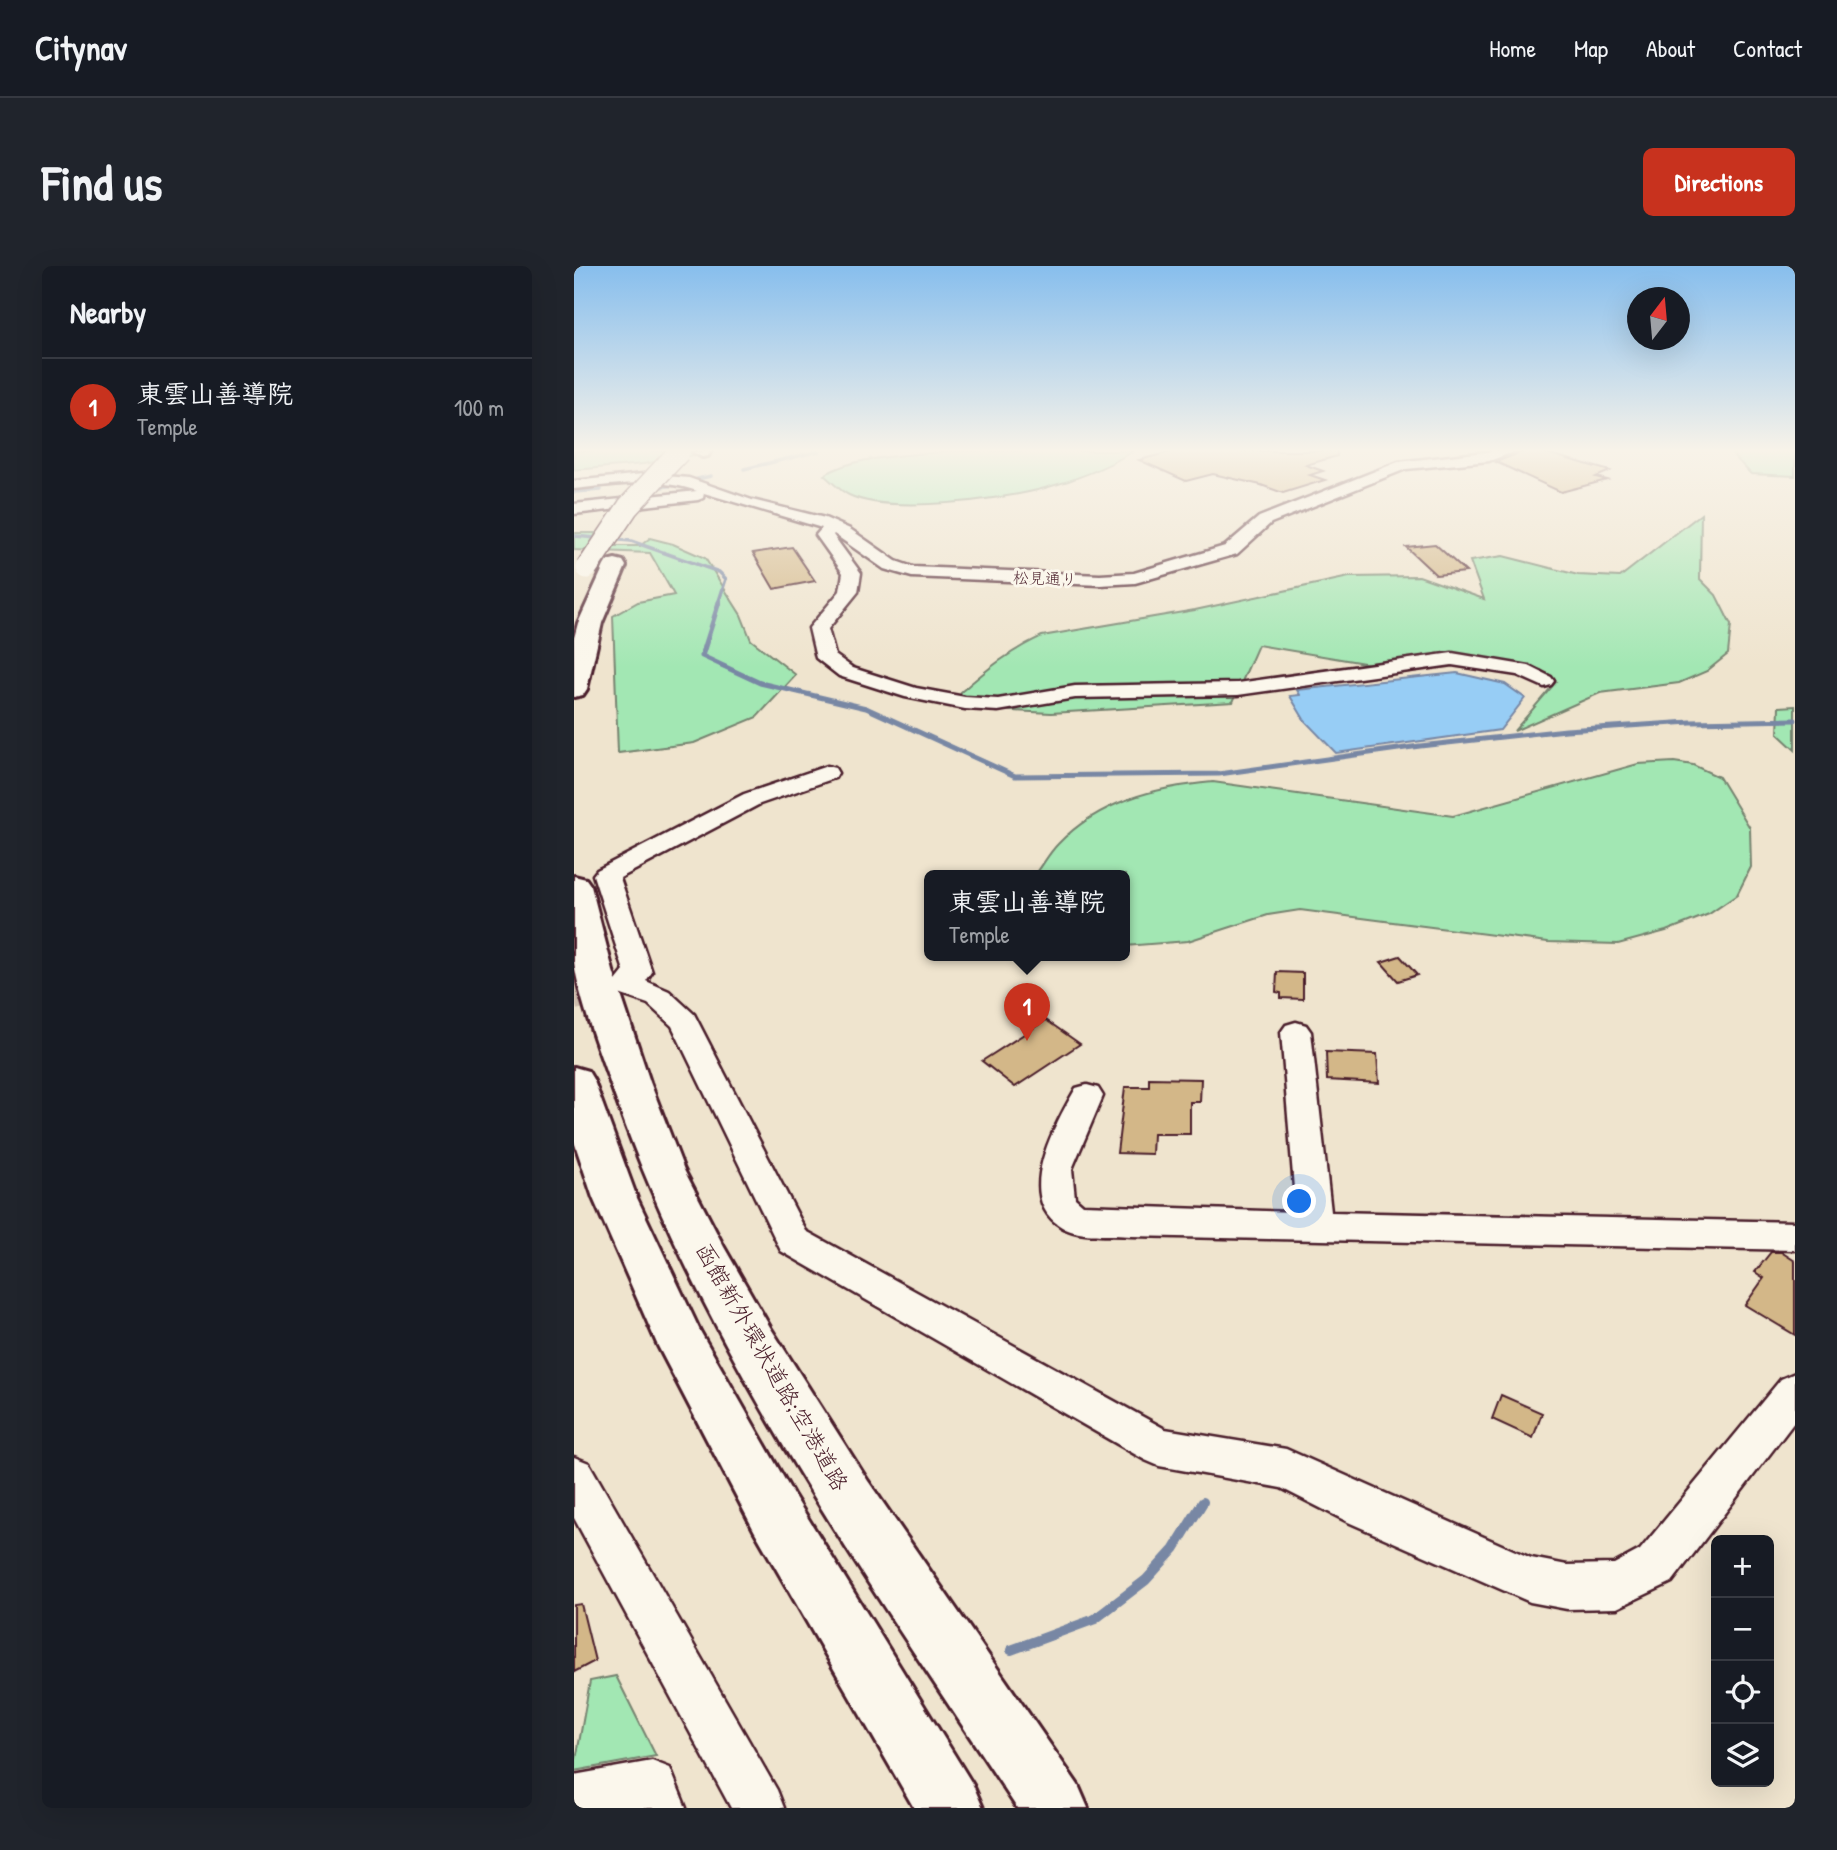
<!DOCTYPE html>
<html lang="en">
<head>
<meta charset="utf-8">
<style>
  :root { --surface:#171b24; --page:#20242c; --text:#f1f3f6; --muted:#9ea1a6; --line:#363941; --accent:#c8321e }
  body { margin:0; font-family:"Patrick Hand","Klee One",sans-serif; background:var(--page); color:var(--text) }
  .controls { position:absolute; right:21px; bottom:21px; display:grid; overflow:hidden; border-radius:10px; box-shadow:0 7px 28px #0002 }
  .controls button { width:63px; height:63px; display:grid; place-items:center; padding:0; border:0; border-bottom:2px solid var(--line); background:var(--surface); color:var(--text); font:35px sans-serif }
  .compass { position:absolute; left:1053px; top:21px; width:63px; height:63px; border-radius:50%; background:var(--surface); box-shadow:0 7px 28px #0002; rotate:16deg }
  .you { position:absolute; left:726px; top:936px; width:24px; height:24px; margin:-18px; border:5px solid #fff; border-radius:50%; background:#1a73e8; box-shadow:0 0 0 10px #1a73e833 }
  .badge { display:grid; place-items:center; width:46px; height:46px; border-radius:50%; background:var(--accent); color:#fff; font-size:23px; font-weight:700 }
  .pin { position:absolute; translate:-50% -58px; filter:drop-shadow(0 2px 4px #0008) }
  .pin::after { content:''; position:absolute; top:37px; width:24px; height:21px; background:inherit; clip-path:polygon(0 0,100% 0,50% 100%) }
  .popup { position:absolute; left:350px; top:604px; width:206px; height:91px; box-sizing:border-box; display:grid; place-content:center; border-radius:10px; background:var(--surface); filter:drop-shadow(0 2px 5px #0005); font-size:23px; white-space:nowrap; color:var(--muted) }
  .popup b { font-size:26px; color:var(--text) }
  .popup::after { content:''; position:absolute; left:50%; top:100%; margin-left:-14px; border:14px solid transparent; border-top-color:var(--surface) }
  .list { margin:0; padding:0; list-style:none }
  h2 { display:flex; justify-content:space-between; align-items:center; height:91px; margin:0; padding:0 28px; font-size:30px }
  h2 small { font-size:23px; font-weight:400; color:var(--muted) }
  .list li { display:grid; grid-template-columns:46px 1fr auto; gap:21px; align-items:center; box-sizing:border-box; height:98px; padding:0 28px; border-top:2px solid var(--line) }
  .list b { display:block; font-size:26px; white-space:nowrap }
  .list p { margin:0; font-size:23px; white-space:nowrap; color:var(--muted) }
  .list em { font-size:23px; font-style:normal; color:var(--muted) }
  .icon { flex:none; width:38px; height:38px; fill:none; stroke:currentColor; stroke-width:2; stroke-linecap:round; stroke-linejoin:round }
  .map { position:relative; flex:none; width:1221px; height:1542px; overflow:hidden; border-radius:10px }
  header { display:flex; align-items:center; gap:42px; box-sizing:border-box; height:98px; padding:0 35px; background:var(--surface); border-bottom:2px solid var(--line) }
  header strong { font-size:33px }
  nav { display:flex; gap:38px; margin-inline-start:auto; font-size:24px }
  .intro { display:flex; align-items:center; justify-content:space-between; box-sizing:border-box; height:168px; padding:0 42px }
  h1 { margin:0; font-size:49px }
  .button { padding:18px 32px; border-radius:10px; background:var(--accent); color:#fff; font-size:24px; font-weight:700 }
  main { display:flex; gap:42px; padding:0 42px }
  aside { flex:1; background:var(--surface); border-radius:10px; box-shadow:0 7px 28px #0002 }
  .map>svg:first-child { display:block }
</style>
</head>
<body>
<header>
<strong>Citynav</strong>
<nav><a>Home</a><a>Map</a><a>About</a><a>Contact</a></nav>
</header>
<div class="intro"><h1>Find us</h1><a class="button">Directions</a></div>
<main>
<aside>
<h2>Nearby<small></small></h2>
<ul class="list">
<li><span class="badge">1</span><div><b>東雲山善導院</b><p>Temple</p></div><em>100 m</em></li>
</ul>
</aside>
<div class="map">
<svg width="1221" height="1542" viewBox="0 0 1221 1542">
  <rect width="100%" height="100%" fill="#efe4ce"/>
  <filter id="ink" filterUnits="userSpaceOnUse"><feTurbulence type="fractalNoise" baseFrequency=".0143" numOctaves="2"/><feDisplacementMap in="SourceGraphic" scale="14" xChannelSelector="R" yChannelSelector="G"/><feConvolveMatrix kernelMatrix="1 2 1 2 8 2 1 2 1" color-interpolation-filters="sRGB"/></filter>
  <g filter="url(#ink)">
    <g fill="#a2e7b3" stroke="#76836f" stroke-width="2">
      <path d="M0,185H144L69,198L0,204Z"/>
      <path d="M373,185H560C533,201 502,214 471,222C429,234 314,248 275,229C266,225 257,215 250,209C280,189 337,190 373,185Z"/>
      <path d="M1155,185H1221V210L1177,208Z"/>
      <path d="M1127,248L1126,313L1142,329L1157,359L1154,388L1133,405L1105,417L1026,427L940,465L982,416L967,404L878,390L796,398L684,379L659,436L477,447L399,443L385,439L387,426C412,404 437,384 468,370L621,344L775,311L845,310L910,333L896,295L929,290L1004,309L1046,311Z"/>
      <path d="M0,267H22L16,280H66L76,272L99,278L131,292L167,349L177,374L222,409L183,451L120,477L44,487L39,350L64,336L100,329L76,287L0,284Z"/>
      <path d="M1221,440V484L1204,468L1205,441Z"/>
      <path d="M1100,496L1119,499L1145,511L1176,562L1177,601L1163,629L1135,648L1092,665L1044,678L974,676L726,644L694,649L614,675L551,680V609H461C469,599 475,587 484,578C525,535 582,521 639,516L879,550L1064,498Z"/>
      <path d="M42,1410L82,1490L0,1505L16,1415Z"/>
    </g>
    <path fill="#97cdf5" stroke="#7887a4" stroke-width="2" d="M883,407L931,418L951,432L926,464L762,487L731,455L716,430L726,429L723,424Z"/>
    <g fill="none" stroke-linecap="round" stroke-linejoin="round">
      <g stroke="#7887a4" stroke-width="3.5">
        <path d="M170,203L245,185"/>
        <path d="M123,213L137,210"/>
        <path d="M87,221L107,218"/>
        <path d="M0,226L27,224"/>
        <path d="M0,270L57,275L145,306L152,313L144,338"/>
      </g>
      <path stroke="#7887a4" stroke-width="5" d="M145,336L128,390L186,417L292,442L441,510L645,508L846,480L992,464L1117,456L1221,454"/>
      <path stroke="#7887a4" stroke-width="10" d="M437,1384L521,1353L572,1314L600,1283L629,1236"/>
    </g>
    <g fill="#d3b788" stroke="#4a1f2b" stroke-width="2">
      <path d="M600,185H763V190L732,199L749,205L736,209L751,214L709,227L687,219L639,208L612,215L565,194Z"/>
      <path d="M950,185H966L1036,205L1022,211L1033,214L987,226L922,196Z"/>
      <path d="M861,278L892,306L862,309L832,281Z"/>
      <path d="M218,281L241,315L200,323L179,287Z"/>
      <path d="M826,690L843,709L824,715L807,696Z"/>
      <path d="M703,706L729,707V733L707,732V727L702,726Z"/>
      <path d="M472,754L506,778L441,821L408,795Z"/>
      <path d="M752,786L803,788L805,817L753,814Z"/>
      <path d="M575,812L627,813L626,836H616V868H579L578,888L543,887L551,821H575Z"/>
      <path d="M1197,986H1207L1221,995V1069L1171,1039L1190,1012L1181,1006Z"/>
      <path d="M927,1129L968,1147L959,1172L918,1153Z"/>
      <path d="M7,1338L21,1395L0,1406V1339Z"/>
    </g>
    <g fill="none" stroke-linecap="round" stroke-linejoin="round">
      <path stroke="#cebdad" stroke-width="26" stroke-dasharray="26 13" stroke-linecap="butt" d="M0,731L45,721"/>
      <g stroke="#4a1f2b" stroke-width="5">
        <g id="minor">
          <path d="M920,185H942L915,195L832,203L697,257L663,288L561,317L526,319L338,311L310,303L260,268L259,269L287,307L284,326L254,363L261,389L279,402L342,422L391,431L424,433L501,420L664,417L878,387L955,400L977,411L980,415L977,419L970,421L943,409L878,399L664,429L501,432L424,445L391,443L331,431L265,410L242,392L235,362L266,325L269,307L242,269L248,262L130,227L129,232L124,234L0,248V238L123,225C84,211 41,219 0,223V215L69,208L115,212L178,234L251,252L276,263L322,295L339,301L526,309L560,307L651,280L685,251L824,196Z"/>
          <path d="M253,500L261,502L264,507L261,512L186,538L46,612L78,706L72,715L95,725L120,748L232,965L591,1163L712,1183L957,1292L993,1299L1040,1298L1066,1284L1207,1113L1221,1107V1155L1098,1316L1043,1342L993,1343L956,1336L774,1256L707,1222L585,1200L571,1194L207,985L98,760L74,738L42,727L38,720L50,705L19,609L23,604L170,528Z"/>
          <path d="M722,756L732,759L737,766L757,946L1221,956V984L557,970C537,968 506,972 488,961C439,932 481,858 502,822L513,819L524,822L529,830L498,903L501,932L509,939L722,946L707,766L712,759Z"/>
          <path d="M0,1191L15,1197L203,1524L210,1542H157L0,1252Z"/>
          <path d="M78,1495L96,1502L112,1542H0V1509Z"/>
        </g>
      </g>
      <g stroke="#4a1f2b" stroke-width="6">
        <g id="highway">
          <path d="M137,185L134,190L128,191L119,186Z"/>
          <path d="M41,293L49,295L52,300L28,357L13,423L9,429L0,431V372L4,357L30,300L33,295Z"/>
          <path d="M0,610L12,613L17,620L39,705L76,816L110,904L150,981L196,1061L294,1215L504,1519L514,1542H443C297,1320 132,1088 43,836C29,796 5,735 0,695C0,667 0,638 0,610Z"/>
          <path d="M0,801L14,805L20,815L63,932L126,1065L219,1228L399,1519L409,1542H340L181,1266L84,1080L19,932L0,875Z"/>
        </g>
      </g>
      <use href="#minor" fill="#fbf7ec" fill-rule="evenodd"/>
      <use href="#highway" fill="#fbf7ec" fill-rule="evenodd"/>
      <g stroke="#4a1f2b" stroke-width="24" stroke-linecap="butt">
        <path id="highway-bridge" d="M13,302L54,241L105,186"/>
      </g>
      <use href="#highway-bridge" stroke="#fbf7ec" stroke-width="21"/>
    </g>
  </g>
  <linearGradient id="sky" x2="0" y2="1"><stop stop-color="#87beed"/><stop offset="0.46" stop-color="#f8f3e9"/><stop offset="1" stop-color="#f8f3e9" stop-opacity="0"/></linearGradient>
  <rect width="1221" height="401" fill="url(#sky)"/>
  <g text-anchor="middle" stroke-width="6" stroke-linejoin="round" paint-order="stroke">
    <g font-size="16" fill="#4a1f2b" stroke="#fbf7ec">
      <text transform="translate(471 312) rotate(2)" y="6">松見通り</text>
    </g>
    <g font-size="23" fill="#4a1f2b" stroke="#fbf7ec">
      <text transform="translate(198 1101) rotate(60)" y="8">函館新外環状道路;空港道路</text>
    </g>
  </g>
</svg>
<div class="controls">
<button>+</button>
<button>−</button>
<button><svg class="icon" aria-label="locate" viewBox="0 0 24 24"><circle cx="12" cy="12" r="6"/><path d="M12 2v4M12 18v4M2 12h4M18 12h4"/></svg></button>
<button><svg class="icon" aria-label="layers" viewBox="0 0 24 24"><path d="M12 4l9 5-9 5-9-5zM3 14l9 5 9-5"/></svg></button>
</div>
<svg class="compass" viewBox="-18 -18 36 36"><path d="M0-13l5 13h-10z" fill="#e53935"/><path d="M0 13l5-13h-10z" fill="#9ea1a6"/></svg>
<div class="you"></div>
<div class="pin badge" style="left:453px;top:775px">1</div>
<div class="popup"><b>東雲山善導院</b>Temple</div>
</div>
</main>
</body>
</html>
